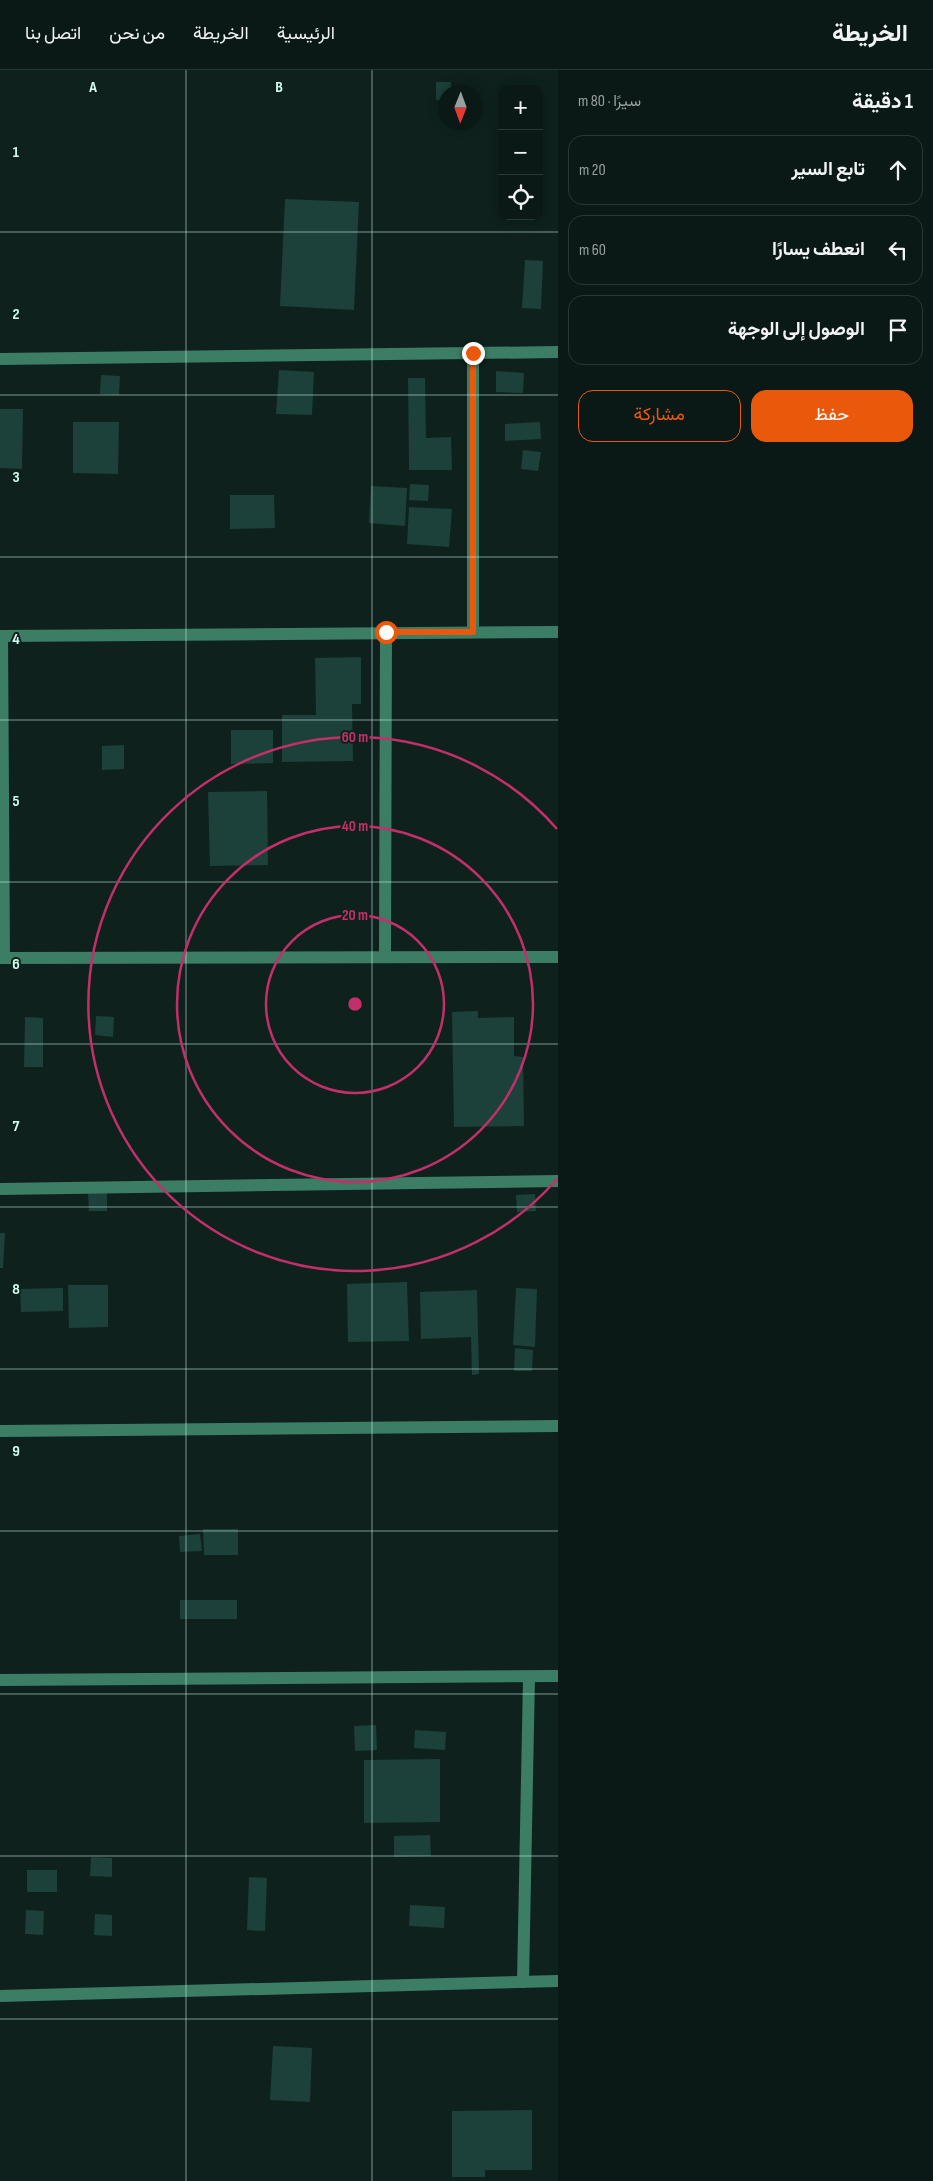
<!DOCTYPE html>
<html lang="ar">
<head>
<meta charset="utf-8">
<style>
  :root { --surface:#0a1916; --page:#182623; --text:#f1f3f6; --muted:#99a0a1; --line:#2a3835; --accent:#ea580c }
  body { margin:0; font-family:"Sofia Sans Condensed",Vazirmatn,sans-serif; background:var(--page); color:var(--text); direction:rtl }
  .controls { position:absolute; right:15px; top:15px; display:grid; overflow:hidden; border-radius:10px; box-shadow:0 2px 12px #0003 }
  .controls button { width:45px; height:45px; display:grid; place-items:center; padding:0; border:0; border-bottom:1px solid var(--line); background:var(--surface); color:var(--text); font:25px sans-serif }
  .compass { position:absolute; left:438px; top:15px; width:45px; height:45px; border-radius:50%; background:var(--surface); box-shadow:0 2px 12px #0003; rotate:181deg }
  .stop { position:absolute; width:15px; height:15px; margin:-11px; border:4px solid #ea580c; border-radius:50%; background:#fff }
  .stop.end { background:#ea580c; border-color:#fff; box-shadow:0 1px 5px #0008 }
  .list { margin:0; padding:0; list-style:none }
  h2 { display:flex; justify-content:space-between; align-items:center; height:65px; margin:0; padding:0 20px; font-size:21px }
  h2 small { font-size:16px; font-weight:400; color:var(--muted) }
  .list li { display:grid; grid-template-columns:32px 1fr auto; gap:15px; align-items:center; box-sizing:border-box; height:70px; margin:0 10px 10px; padding:0 10px; border:1px solid var(--line); border-radius:15px }
  .list b { display:block; font-size:19px; white-space:nowrap }
  .list em { font-size:16px; font-style:normal; color:var(--muted) }
  .actions { display:flex; gap:10px; padding:15px 20px }
  .actions a { flex:1; padding:11px 0; border:1px solid var(--accent); border-radius:15px; text-align:center; font-size:18px; color:var(--accent) }
  .actions .main { background:var(--accent); color:#fff }
  .icon { flex:none; width:28px; height:28px; fill:none; stroke:currentColor; stroke-width:2; stroke-linecap:round; stroke-linejoin:round }
  .map { position:relative; flex:none; width:558px; height:2111px; overflow:hidden; direction:ltr }
  header { display:flex; align-items:center; gap:30px; box-sizing:border-box; height:70px; padding:0 25px; background:var(--surface); border-bottom:1px solid var(--line) }
  header strong { font-size:24px }
  nav { display:flex; gap:28px; margin-inline-start:auto; font-size:18px }
  main { display:flex }
  aside { flex:1; background:var(--surface) }
  .map>svg:first-child { display:block }
</style>
</head>
<body>
<header>
<strong>الخريطة</strong>
<nav><a>الرئيسية</a><a>الخريطة</a><a>من نحن</a><a>اتصل بنا</a></nav>
</header>
<main>
<aside>
<h2>1 دقيقة<small>سيرًا · 80 m</small></h2>
<ul class="list">
<li><svg class="icon" aria-label="ahead" viewBox="0 0 24 24"><path d="M12 20V5M6 11l6-6 6 6"/></svg><div><b>تابع السير</b></div><em>20 m</em></li>
<li><svg class="icon" aria-label="left" viewBox="0 0 24 24"><path d="M17 20v-9H6M10 6l-5 5 5 5"/></svg><div><b>انعطف يسارًا</b></div><em>60 m</em></li>
<li><svg class="icon" aria-label="arrive" viewBox="0 0 24 24"><path d="M6 21V4h12l-3 4 3 4H6"/></svg><div><b>الوصول إلى الوجهة</b></div></li>
</ul>
<div class="actions"><a class="main">حفظ</a><a>مشاركة</a></div>
</aside>
<div class="map">
<svg width="558" height="2111" viewBox="0 0 558 2111">
  <rect width="100%" height="100%" fill="#0e211d"/>
  <g fill="#1c403a">
    <path d="M436,12H451V22H446V30H436Z"/>
    <path d="M285,129L359,132L354,240L280,236Z"/>
    <path d="M525,190L543,191L541,239L522,238Z"/>
    <path d="M279,300L314,302L312,345L276,344Z"/>
    <path d="M496,301L524,303L523,323L496,322Z"/>
    <path d="M101,305L120,306L119,325L100,324Z"/>
    <path d="M408,308H425L426,368L451,367L452,400H409Z"/>
    <path d="M0,339H23L22,399L0,398Z"/>
    <path d="M73,352H119L118,404L73,403Z"/>
    <path d="M540,352L541,369L505,371V354Z"/>
    <path d="M523,380L541,382L538,401L521,399Z"/>
    <path d="M410,414L429,415L428,431L409,430Z"/>
    <path d="M371,416L407,418L405,456L369,453Z"/>
    <path d="M230,425H274L275,458L230,459Z"/>
    <path d="M409,437L452,439L449,477L407,474Z"/>
    <path d="M361,587V634H352L353,691L282,692V645H316L315,588Z"/>
    <path d="M231,660H273V693L231,694Z"/>
    <path d="M124,675V699L102,700V676Z"/>
    <path d="M267,721L268,795L210,796L208,722Z"/>
    <path d="M478,941V948L514,947V986L523,987L524,1056L454,1057L452,942Z"/>
    <path d="M96,946L114,947L113,967L95,965Z"/>
    <path d="M25,947L43,948V997H24Z"/>
    <path d="M107,1122V1141H89L88,1123Z"/>
    <path d="M535,1124L536,1141L517,1142L516,1125Z"/>
    <path d="M0,1163H5L3,1198H0Z"/>
    <path d="M407,1212L409,1271L348,1272L347,1214Z"/>
    <path d="M68,1215H108V1257L69,1258Z"/>
    <path d="M63,1218V1241L21,1242L20,1219Z"/>
    <path d="M516,1218L537,1219L535,1277L513,1275Z"/>
    <path d="M477,1220L479,1304L472,1305L471,1267L421,1269L420,1222Z"/>
    <path d="M515,1278L533,1280L532,1301H514Z"/>
    <path d="M203,1459H238V1485H204Z"/>
    <path d="M200,1464L202,1481L180,1482L179,1466Z"/>
    <rect x="180" y="1530" width="57" height="19"/>
    <path d="M376,1655L377,1680L355,1681L354,1656Z"/>
    <path d="M415,1660L446,1662L445,1680L414,1678Z"/>
    <path d="M440,1689V1752L364,1753V1690Z"/>
    <path d="M430,1765L431,1786L394,1787V1766Z"/>
    <path d="M91,1787L112,1788V1807L90,1806Z"/>
    <rect x="27" y="1800" width="30" height="22"/>
    <path d="M249,1807L267,1808L265,1861L247,1860Z"/>
    <path d="M410,1835L445,1837L444,1858L409,1856Z"/>
    <path d="M26,1840L44,1841L43,1865L25,1864Z"/>
    <path d="M95,1844L112,1845V1866L94,1865Z"/>
    <path d="M273,1976L312,1978L310,2032L270,2030Z"/>
    <path d="M532,2040V2100H485V2107H452V2041Z"/>
  </g>
  <g fill="none" stroke-linecap="round" stroke-linejoin="round">
    <g stroke="#3c7d66" stroke-width="12">
      <path d="M0,289L558,282"/>
      <path d="M473,562V283"/>
      <path d="M0,566L558,562"/>
      <path d="M2,566L4,888"/>
      <path d="M385,887L386,562"/>
      <path d="M0,888L558,887"/>
      <path d="M0,1119L558,1111"/>
      <path d="M0,1361L558,1356"/>
      <path d="M0,1610L558,1606"/>
      <path d="M523,1912L529,1607"/>
      <path d="M0,1926L558,1911"/>
    </g>
  </g>
  <g fill="none" stroke-linecap="round" stroke-linejoin="round">
    <path stroke="#ea580c" stroke-width="6" d="M386,562H473V283"/>
  </g>
  <path fill="none" stroke="#d0fcf0" stroke-width="1" stroke-opacity="0.55" d="M186,0V2111M372,0V2111M0,162H558M0,325H558M0,487H558M0,650H558M0,812H558M0,974H558M0,1137H558M0,1299H558M0,1461H558M0,1624H558M0,1786H558M0,1949H558"/>
  <g fill="none" stroke="#c32f6a" stroke-width="2.5">
    <circle cx="355" cy="934" r="89"/>
    <circle cx="355" cy="934" r="178"/>
    <path d="M557 1109A267 267 0 1 1 557 759"/>
  </g>
  <g font-size="16" text-anchor="middle" font-weight="bold" fill="#d0fcf0" stroke="#0e211d" stroke-width="4" stroke-linejoin="round" paint-order="stroke">
    <text x="93" y="22">A</text>
    <text x="279" y="22">B</text>
    <text x="16" y="87">1</text>
    <text x="16" y="249">2</text>
    <text x="16" y="412">3</text>
    <text x="16" y="574">4</text>
    <text x="16" y="736">5</text>
    <text x="16" y="899">6</text>
    <text x="16" y="1061">7</text>
    <text x="16" y="1224">8</text>
    <text x="16" y="1386">9</text>
  </g>
  <circle cx="355" cy="934" r="8" fill="#c32f6a" stroke="#0e211d" stroke-width="2.5"/>
  <g font-size="15" text-anchor="middle" font-weight="bold" fill="#c32f6a" stroke="#0e211d" stroke-width="4" stroke-linejoin="round" paint-order="stroke">
    <text x="355" y="672">60 m</text>
    <text x="355" y="761">40 m</text>
    <text x="355" y="850">20 m</text>
  </g>
</svg>
<div class="controls">
<button>+</button>
<button>−</button>
<button><svg class="icon" aria-label="locate" viewBox="0 0 24 24"><circle cx="12" cy="12" r="6"/><path d="M12 2v4M12 18v4M2 12h4M18 12h4"/></svg></button>
</div>
<svg class="compass" viewBox="-18 -18 36 36"><path d="M0-13l5 13h-10z" fill="#e53935"/><path d="M0 13l5-13h-10z" fill="#99a0a1"/></svg>
<div class="stop" style="left:386px;top:562px"></div>
<div class="stop end" style="left:473px;top:283px"></div>
</div>
</main>
</body>
</html>
